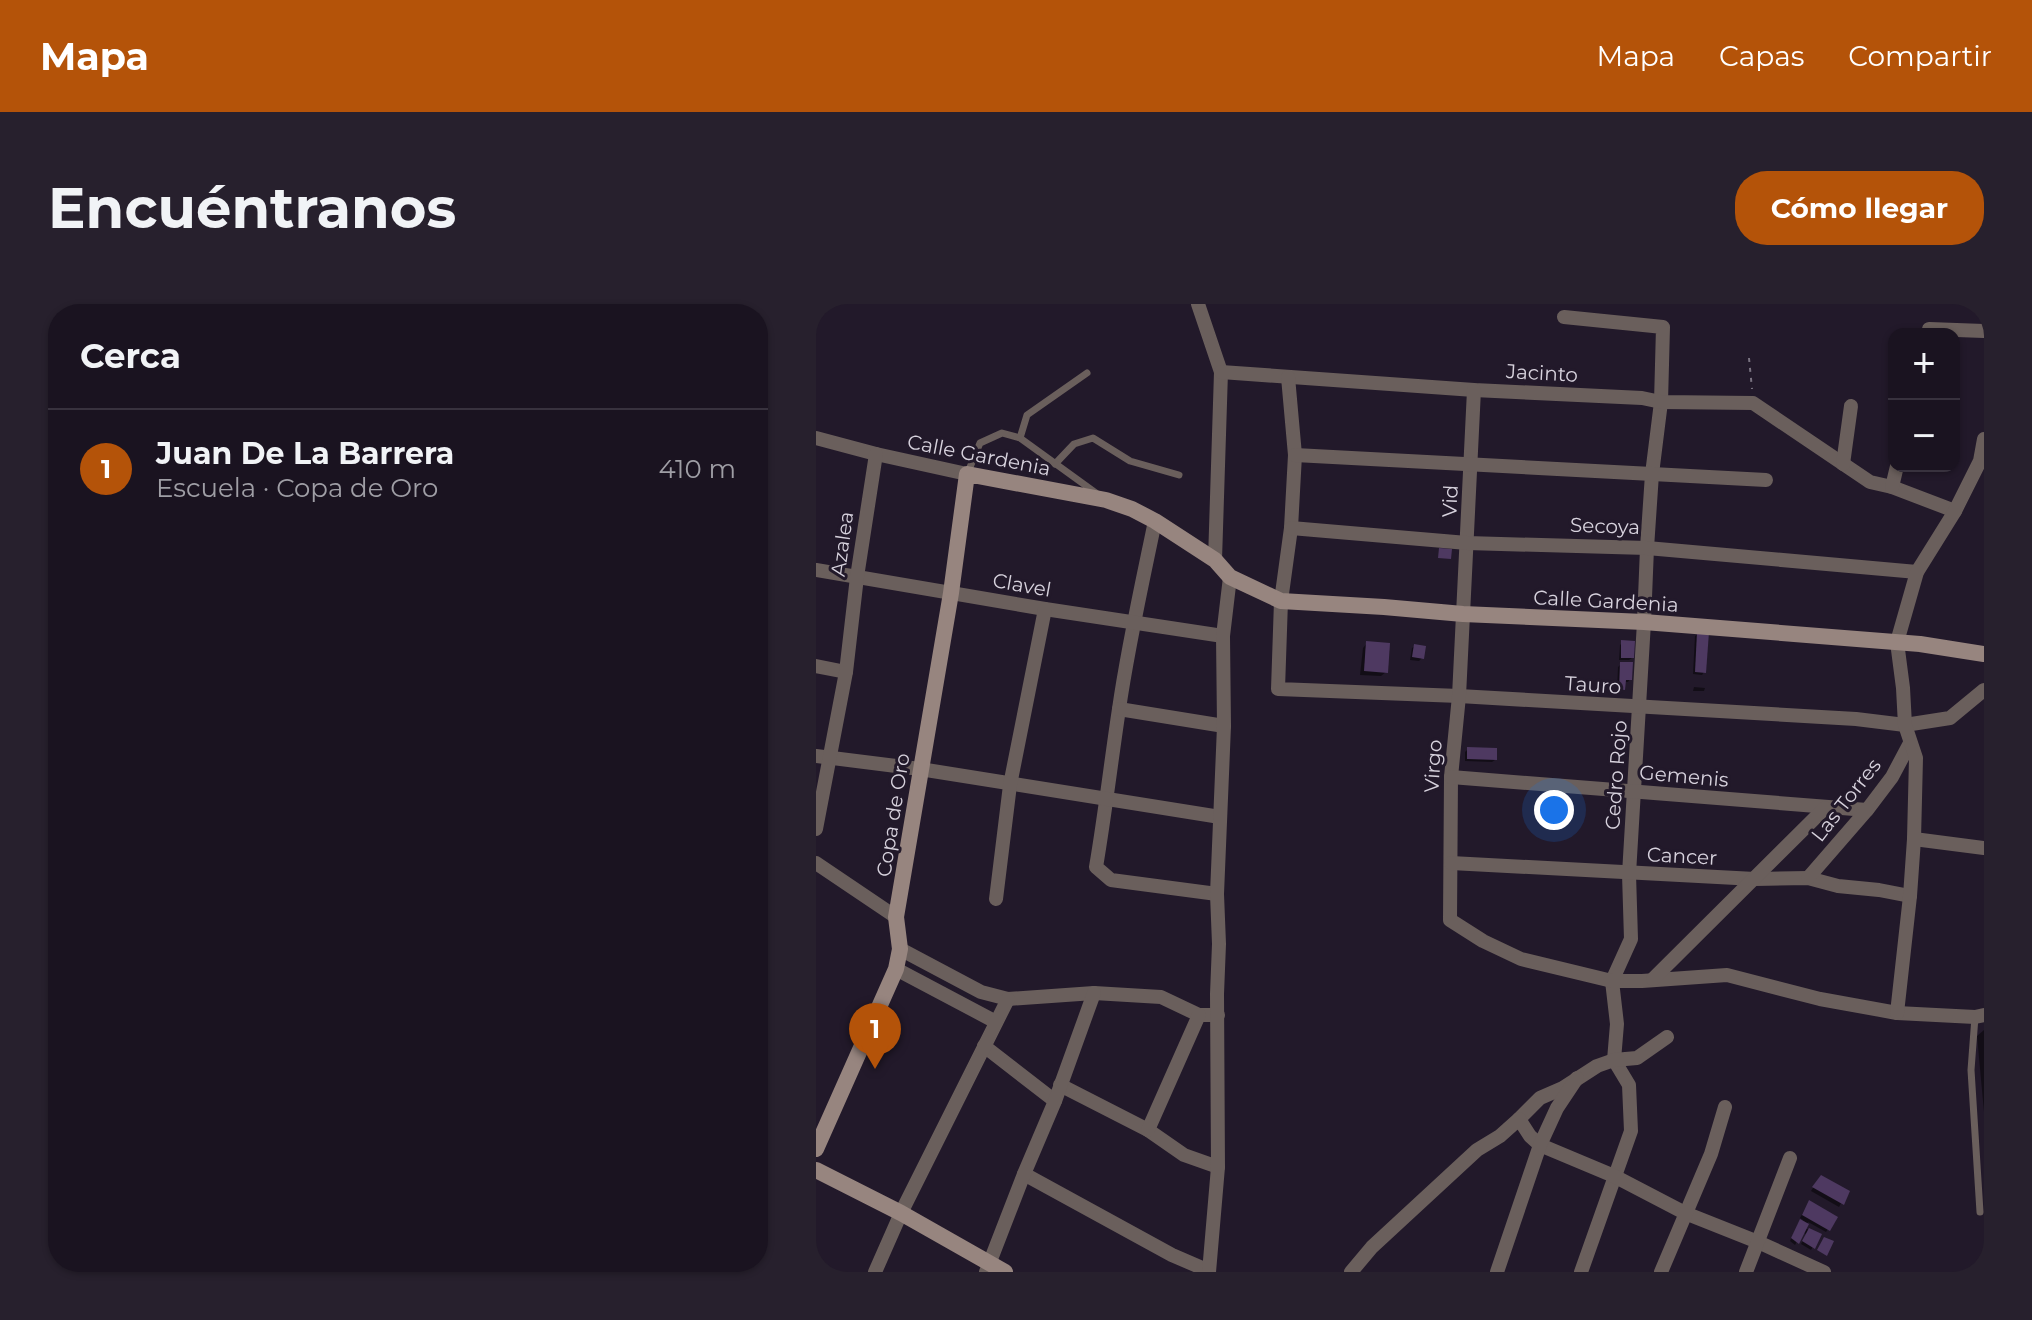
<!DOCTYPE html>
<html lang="es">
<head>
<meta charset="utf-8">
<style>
  :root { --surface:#1a1320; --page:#27202d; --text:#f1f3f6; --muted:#9f9ea5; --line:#38323e; --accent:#b45309 }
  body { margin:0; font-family:Montserrat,sans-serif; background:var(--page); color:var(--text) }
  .controls { position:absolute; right:24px; top:24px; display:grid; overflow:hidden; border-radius:16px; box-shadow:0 2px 6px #0004 }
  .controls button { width:72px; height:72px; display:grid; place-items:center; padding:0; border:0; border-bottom:2px solid var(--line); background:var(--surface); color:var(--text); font:40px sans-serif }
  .you { position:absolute; left:738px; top:506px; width:28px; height:28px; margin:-20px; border:6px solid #fff; border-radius:50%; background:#1a73e8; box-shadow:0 0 0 12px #1a73e833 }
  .badge { display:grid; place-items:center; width:52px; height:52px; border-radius:50%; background:var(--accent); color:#fff; font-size:26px; font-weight:700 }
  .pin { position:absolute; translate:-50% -66px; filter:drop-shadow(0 2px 4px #0008) }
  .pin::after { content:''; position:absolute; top:42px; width:28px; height:24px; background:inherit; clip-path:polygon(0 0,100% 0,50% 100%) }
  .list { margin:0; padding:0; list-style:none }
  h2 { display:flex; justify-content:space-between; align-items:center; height:104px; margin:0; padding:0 32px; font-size:34px }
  h2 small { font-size:26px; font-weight:400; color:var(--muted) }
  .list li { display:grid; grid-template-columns:52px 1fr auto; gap:24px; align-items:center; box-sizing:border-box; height:120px; padding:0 32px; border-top:2px solid var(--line) }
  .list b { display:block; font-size:30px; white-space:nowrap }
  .list p { margin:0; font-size:26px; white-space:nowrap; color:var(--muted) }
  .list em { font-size:26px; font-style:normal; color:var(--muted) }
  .map { position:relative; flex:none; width:1168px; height:968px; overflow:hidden; border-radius:32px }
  header { display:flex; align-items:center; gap:48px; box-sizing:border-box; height:112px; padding:0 40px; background:var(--accent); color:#fff }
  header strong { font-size:38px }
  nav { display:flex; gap:44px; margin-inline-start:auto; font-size:28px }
  .intro { display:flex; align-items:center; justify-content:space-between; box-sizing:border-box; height:192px; padding:0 48px }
  h1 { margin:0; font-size:56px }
  .button { padding:20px 36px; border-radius:32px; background:var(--accent); color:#fff; font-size:28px; font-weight:700 }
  main { display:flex; gap:48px; padding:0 48px }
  aside { flex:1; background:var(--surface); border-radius:32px; box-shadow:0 2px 6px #0004 }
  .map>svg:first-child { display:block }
</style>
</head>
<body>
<header>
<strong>Mapa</strong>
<nav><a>Mapa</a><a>Capas</a><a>Compartir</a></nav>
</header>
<div class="intro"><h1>Encuéntranos</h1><a class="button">Cómo llegar</a></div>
<main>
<aside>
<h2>Cerca<small></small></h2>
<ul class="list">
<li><span class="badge">1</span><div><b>Juan De La Barrera</b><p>Escuela · Copa de Oro</p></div><em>410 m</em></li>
</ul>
</aside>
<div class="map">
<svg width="1168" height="968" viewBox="0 0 1168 968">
  <rect width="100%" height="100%" fill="#22192a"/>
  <g fill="#0007">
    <path d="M882,330L888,368L886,371L877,370L879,332Z"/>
    <path d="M551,339L570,368L565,372L544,371L547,344Z"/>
    <path d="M806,339L816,354L813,356H803L804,341Z"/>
    <path d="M599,342L606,354L603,357L594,356L596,344Z"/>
    <path d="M805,360L814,375L812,378H807V385L801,387L802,363Z"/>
    <path d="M878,383L889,384L888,387H877Z"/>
    <path d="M652,445L679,456L676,458L649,457V448Z"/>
    <path d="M1168,726V808L1161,732Z"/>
    <path d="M1002,876L1031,888L1023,903L995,887Z"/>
    <path d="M993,898L1012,925L1010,928L992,918L989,924L1004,931L995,946L985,940L990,930L986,928L979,941L974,937L982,920L987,916L984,914Z"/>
  </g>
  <g fill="#4e3961">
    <path d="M623,244L636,245L635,255L622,254Z"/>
    <path d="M881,328H893L890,369L879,368Z"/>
    <path d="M805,336L819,337L818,354H805Z"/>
    <path d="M550,337L574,339L572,369L548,367Z"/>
    <path d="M598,340L610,342L608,355L596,353Z"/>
    <path d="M804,358H817L816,376H810L809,386L803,385Z"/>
    <path d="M651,443L681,444V456L651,455Z"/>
    <path d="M1005,871L1034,887L1028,901L996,883Z"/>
    <path d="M993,896L1022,913L1014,927L986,911Z"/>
    <path d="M984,915L993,920L983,940L975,934Z"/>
    <path d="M993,924L1006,930L999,945L986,937Z"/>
    <path d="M1008,933L1018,937L1011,952L1001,946Z"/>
  </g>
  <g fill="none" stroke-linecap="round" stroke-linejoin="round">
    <path stroke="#7a7381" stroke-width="2" stroke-dasharray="4 6" stroke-linecap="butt" d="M933,54L936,85"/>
    <g stroke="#6a5f5c" stroke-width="7">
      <path d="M204,134L211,111L271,69"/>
      <path d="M239,160L258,140L277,134L314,157L363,171"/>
      <path d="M152,168L164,139L186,129L204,134L280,189"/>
      <path d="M1159,713L1155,766L1164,908"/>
    </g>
    <g stroke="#6a5f5c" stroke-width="14">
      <path d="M382,0L405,68L399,256"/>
      <path d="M748,13L847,23L845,98L836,170L831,244L828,318L813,570L815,635L796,677L801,720L798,756L813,781L815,827L765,968"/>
      <path d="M1112,30L1113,25L1168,27"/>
      <path d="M405,68L658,86L826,94L845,98L937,99L1054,178L1076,183L1139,207"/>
      <path d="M472,73L479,151L475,224L465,297L462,385L643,392L1040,415L1089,421L1134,414L1168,386"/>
      <path d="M658,86L643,392L635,473L634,616L667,637L705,655L796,677H826L911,671L1004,695L1081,709L1159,713L1168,711"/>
      <path d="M0,134L60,150L151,170"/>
      <path d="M479,151L950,176"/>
      <path d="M1027,160L1035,102"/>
      <path d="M1076,183L1081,162"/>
      <path d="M339,217C326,280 312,342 303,405C295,458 289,510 280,563L295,576L401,590"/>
      <path d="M475,224L651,239L831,244L1101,268"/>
      <path d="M0,266L229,305L407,332"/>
      <path d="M0,362L30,368"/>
      <path d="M303,405L408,422"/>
      <path d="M0,452L104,465L404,513"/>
      <path d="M635,473L1051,506"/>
      <path d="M0,525L30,368L41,273L60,150"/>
      <path d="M1098,535L1168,544"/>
      <path d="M0,559L80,613"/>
      <path d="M635,559L939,575L992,574L1022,582L1063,586L1094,592"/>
      <path d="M992,574L1051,506L1076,473L1094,439"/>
      <path d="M180,595L194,481L229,305"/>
      <path d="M84,645L165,688L192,695L278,689L345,693L383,711H402"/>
      <path d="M80,665L180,718"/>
      <path d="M837,675L1009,504"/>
      <path d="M1081,709L1094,592L1098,535L1100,454L1089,421L1087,384L1081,338L1101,268L1139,207L1164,157L1168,135"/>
      <path d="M168,742L239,797"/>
      <path d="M244,781L332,826L368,851L402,863"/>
      <path d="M703,815L724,794L747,784L781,762L798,756L821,754L851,733"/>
      <path d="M332,826L383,711"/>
      <path d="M208,870L356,951L393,967"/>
      <path d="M59,968L85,909L192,695"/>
      <path d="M170,968L208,870L239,797L278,689"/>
      <path d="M393,968L402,863L401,690L403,640L401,590L408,422L407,332L414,273"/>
      <path d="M535,968L556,943L661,846L684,832L703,815L714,832L724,841L798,872L869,909L942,938L1008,968"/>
      <path d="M681,968L724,841L741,804L761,774"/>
      <path d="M845,968L895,850L909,803"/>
      <path d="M930,968L974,854"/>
    </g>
    <g stroke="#97857f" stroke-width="16">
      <path d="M0,845L80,665L84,645L80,613L135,289L151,170L290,196L316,205L339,217L399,256L414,273L465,297L568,303L647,310L828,318L1104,340L1168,350"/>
      <path d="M0,866L85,909L189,968"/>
    </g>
  </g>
  <g text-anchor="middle" stroke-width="6" stroke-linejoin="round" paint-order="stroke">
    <g font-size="20" fill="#d7d2dd" stroke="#22192a">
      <text transform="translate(726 69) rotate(3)" y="7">Jacinto</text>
      <text transform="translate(163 151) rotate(11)" y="7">Calle Gardenia</text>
      <text transform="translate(634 197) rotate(-87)" y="7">Vid</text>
      <text transform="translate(789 222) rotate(2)" y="7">Secoya</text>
      <text transform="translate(26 240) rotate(-82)" y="7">Azalea</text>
      <text transform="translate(206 281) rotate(10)" y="7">Clavel</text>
      <text transform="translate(790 297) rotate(3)" y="7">Calle Gardenia</text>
      <text transform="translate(777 381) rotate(4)" y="7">Tauro</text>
      <text transform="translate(617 462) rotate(-86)" y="7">Virgo</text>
      <text transform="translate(800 471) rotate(-86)" y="7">Cedro Rojo</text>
      <text transform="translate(868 472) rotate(5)" y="7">Gemenis</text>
      <text transform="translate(1030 496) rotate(-52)" y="7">Las Torres</text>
      <text transform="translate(77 511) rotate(-81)" y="7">Copa de Oro</text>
      <text transform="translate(866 552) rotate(3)" y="7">Cancer</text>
    </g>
  </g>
</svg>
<div class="controls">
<button>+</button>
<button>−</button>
</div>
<div class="you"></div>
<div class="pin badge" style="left:59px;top:765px">1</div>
</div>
</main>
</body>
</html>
